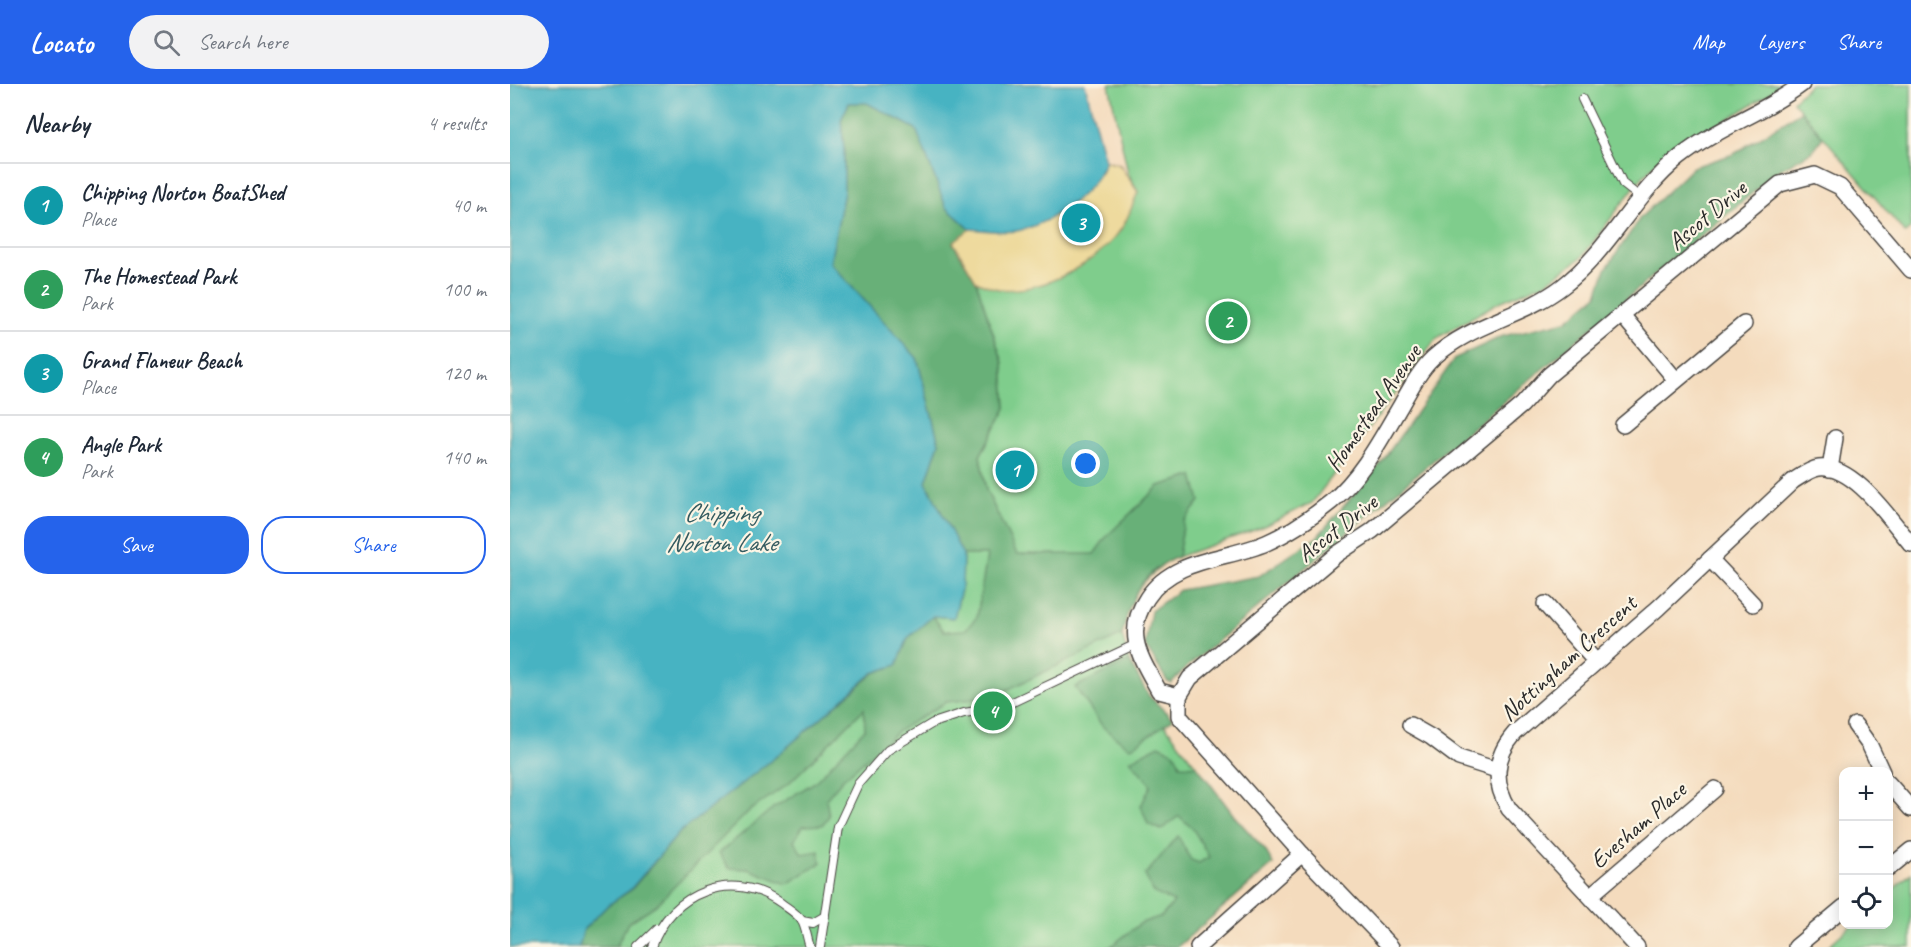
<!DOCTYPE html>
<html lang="en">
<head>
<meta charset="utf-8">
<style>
  :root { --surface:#fff; --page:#f2f2f3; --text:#1f2937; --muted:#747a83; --line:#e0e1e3; --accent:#2563eb }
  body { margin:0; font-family:Caveat,sans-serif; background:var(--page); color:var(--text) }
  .controls { position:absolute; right:18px; bottom:18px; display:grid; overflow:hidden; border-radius:12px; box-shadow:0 3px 15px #0003 }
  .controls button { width:54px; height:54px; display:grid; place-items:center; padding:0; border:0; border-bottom:2px solid var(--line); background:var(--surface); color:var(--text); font:30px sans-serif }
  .you { position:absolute; left:576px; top:380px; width:21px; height:21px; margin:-15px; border:4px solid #fff; border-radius:50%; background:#1a73e8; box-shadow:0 0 0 9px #1a73e833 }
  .badge { display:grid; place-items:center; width:39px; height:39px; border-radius:50%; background:var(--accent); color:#fff; font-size:20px; font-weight:700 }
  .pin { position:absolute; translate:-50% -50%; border:3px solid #fff; box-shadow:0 2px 6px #0006 }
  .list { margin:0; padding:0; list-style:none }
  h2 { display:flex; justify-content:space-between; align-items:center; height:78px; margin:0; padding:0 24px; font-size:26px }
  h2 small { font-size:20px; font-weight:400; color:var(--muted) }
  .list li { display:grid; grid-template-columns:39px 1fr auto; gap:18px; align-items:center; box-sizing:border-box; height:84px; padding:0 24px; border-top:2px solid var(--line) }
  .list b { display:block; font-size:22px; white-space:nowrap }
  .list p { margin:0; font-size:20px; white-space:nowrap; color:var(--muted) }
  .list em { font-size:20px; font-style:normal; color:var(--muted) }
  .actions { display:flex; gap:12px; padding:18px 24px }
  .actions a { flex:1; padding:14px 0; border:2px solid var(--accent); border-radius:24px; text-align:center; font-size:21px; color:var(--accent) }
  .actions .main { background:var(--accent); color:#fff }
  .icon { flex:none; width:33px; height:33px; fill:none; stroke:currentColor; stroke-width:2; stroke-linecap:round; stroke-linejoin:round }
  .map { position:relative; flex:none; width:1401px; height:863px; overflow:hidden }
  header { display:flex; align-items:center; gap:36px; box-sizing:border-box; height:84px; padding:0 30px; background:var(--accent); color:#fff }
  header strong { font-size:28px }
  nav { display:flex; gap:33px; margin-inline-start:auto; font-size:21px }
  .search { width:420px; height:54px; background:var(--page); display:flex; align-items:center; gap:15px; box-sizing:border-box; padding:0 21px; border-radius:33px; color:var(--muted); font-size:22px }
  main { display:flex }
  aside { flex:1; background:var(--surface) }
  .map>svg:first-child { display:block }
</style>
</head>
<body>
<header>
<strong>Locato</strong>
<div class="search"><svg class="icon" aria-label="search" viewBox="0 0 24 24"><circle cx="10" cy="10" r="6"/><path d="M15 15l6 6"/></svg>Search here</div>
<nav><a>Map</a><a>Layers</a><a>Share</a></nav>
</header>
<main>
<aside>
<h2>Nearby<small>4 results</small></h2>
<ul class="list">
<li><span class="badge" style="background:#0f9aa8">1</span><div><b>Chipping Norton BoatShed</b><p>Place</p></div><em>40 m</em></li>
<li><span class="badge" style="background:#2e9e5b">2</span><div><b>The Homestead Park</b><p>Park</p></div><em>100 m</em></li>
<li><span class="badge" style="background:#0f9aa8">3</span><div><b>Grand Flaneur Beach</b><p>Place</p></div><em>120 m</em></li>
<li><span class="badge" style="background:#2e9e5b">4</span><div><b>Angle Park</b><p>Park</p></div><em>140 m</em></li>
</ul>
<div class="actions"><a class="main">Save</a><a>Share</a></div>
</aside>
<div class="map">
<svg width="1401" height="863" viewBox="0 0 1401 863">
  <rect width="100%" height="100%" fill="#fcf5e5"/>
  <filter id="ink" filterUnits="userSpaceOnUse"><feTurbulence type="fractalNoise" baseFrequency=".0167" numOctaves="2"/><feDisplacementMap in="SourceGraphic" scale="12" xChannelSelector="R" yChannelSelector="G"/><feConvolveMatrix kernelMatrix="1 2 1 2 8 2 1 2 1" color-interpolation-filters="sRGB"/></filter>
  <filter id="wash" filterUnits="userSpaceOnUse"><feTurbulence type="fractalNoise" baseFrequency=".008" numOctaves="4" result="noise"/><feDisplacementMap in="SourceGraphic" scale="24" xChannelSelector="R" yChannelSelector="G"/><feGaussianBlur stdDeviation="1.35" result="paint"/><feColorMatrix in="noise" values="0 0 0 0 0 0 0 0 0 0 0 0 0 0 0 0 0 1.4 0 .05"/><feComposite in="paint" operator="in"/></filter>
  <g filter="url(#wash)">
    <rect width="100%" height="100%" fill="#f4dbbd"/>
    <g fill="#7fcd8c" stroke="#557c5c" stroke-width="1.5">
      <path d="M599,0H1275L1202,45L1157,67L1128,98L1072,173L1035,199L987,219L927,254L802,419L750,444L656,477L629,503L619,519L612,551L619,577L655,641L725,733L755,766L763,780L667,863H69L423,532L444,534L452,502L453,471L506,470L476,406L470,372L496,324L493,279L466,197L489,205L533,200L558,190L587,169L628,108L618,89Z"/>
      <path d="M1300,0H1401V144L1395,149L1283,17Z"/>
      <path d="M1401,789V863H1317L1342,841L1378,840L1379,809Z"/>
    </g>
    <g fill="#67b078" stroke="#496e52" stroke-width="1.5">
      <path d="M339,19H357L406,45L436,123L460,145L443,159L466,197L493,279L496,324L470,372L476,406L507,470H584L597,452L649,402L683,392L690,417L674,437L668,473C631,487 620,515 612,551L482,613L436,618L388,647L332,696L316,715L319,732L312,741L293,742L284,757L292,770L309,767L311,779L277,800L238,785L219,784L209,769L263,724L305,698L355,645L354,625L278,700L238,728L146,821L118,839L106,863H69L74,845L98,821L121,806L170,748L268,671L364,589L387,581L398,554L423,532L434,547L455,546L467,533L477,471H453L416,398L429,359L407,274L320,179L334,108V65L331,36Z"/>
      <path d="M1291,27L1313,53L1303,67L1271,85L677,583L661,599L657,597L635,561L641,527L670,506L749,492L807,453L871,379L945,274L993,252L1056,237L1087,211L1096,185L1130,134L1183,83L1224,70Z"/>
      <path d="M619,577L639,612L663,635L620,664L593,643L565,603Z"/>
      <path d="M649,661L665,669L670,681L687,682L725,733L755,766L763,780L667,863H600L631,839L652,832L664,818L644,809L635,791L668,752L681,776L689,779L699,773L683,745L669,732L651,746L638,740L631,722L641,701L620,676Z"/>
    </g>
    <path fill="#eeda9e" stroke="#8c8264" stroke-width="1.5" d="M595,77L610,81L628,108C623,119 619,132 613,142C591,178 531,210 489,205C481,204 473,200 466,197L443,158L460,145L510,146L591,89Z"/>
    <path fill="#46b3c2" stroke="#386f76" stroke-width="1.5" d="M0,0H575L595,77C585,108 543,138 511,146C497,150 476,146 460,145L436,123L406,45L357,19H339L331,36L334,65V108L320,179L407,274L429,359L416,398L453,471L452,502L444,534L423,532L398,554L387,581L363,589L268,671L170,748L120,806L98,821L74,845L69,863H0Z"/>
  </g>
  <g filter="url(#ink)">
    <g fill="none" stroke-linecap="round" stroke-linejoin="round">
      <g stroke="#494541" stroke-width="10">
        <g id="service">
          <path d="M1072,15L1113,100L1131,114"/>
          <path d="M292,837L303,839L315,832"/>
          <path d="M128,863L147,845"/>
          <path d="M142,863C160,808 223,784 271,819C277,824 287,829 292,837C296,844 297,855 300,863"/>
          <path d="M310,863L328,743L348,700L378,666L423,639L454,629L492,623L624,561"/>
        </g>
      </g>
      <g stroke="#494541" stroke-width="18">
        <g id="minor">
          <path d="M1112,231L1166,296"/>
          <path d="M1113,341L1234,240"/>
          <path d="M1320,385L1325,354"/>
          <path d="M1200,475L1243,520"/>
          <path d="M1035,520L1086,578"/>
          <path d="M669,612L649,607C631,574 613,550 637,514C663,474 716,476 756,459C779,449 801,434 821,418C852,392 871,355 891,321C900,305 910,286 923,274C961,239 1013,233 1053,202C1099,167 1124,110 1169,74C1206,44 1254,29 1292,0"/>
          <path d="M900,641L921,653L949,674L987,686"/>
          <path d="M1345,641L1360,662L1372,688"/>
          <path d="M1378,699L1401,725"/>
          <path d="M1378,785L1401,766"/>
          <path d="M1081,811L1205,705"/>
          <path d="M688,863L792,770"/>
          <path d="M881,863L792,770L669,632V612L680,594L827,470L862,447L1012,321L1039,291L1270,100L1305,91L1330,103L1401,186"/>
          <path d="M1127,863L999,725C983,698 984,673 1005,649L1148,524L1283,397C1291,392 1300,385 1309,384C1344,380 1381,437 1401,460"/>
          <path d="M1286,863L1334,823"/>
        </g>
      </g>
      <use href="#service" stroke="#fff" stroke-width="8"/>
      <use href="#minor" stroke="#fff" stroke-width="15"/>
    </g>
  </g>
  <g text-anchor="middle" stroke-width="4.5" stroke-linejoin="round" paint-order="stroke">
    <g font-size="24" fill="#2b2b2b" stroke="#fcf5e5">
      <text transform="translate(1197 131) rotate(-40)" y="8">Ascot Drive</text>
      <text transform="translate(863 324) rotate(-55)" y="8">Homestead Avenue</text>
      <text transform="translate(827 444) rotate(-38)" y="8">Ascot Drive</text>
      <text transform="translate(1058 574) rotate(-42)" y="8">Nottingham Crescent</text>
      <text transform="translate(1128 741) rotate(-41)" y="8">Evesham Place</text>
    </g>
    <g font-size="26" font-style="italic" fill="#345b60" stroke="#fcf5e5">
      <text x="211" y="437">Chipping<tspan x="211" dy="30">Norton Lake</tspan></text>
    </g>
  </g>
</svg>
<div class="controls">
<button>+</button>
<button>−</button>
<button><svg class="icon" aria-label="locate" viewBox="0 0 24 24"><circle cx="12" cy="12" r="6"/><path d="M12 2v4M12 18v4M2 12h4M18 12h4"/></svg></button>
</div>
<div class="you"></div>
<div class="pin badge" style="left:505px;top:386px;background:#0f9aa8">1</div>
<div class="pin badge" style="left:718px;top:237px;background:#2e9e5b">2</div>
<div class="pin badge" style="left:571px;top:139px;background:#0f9aa8">3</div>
<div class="pin badge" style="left:483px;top:627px;background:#2e9e5b">4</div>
</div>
</main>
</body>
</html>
